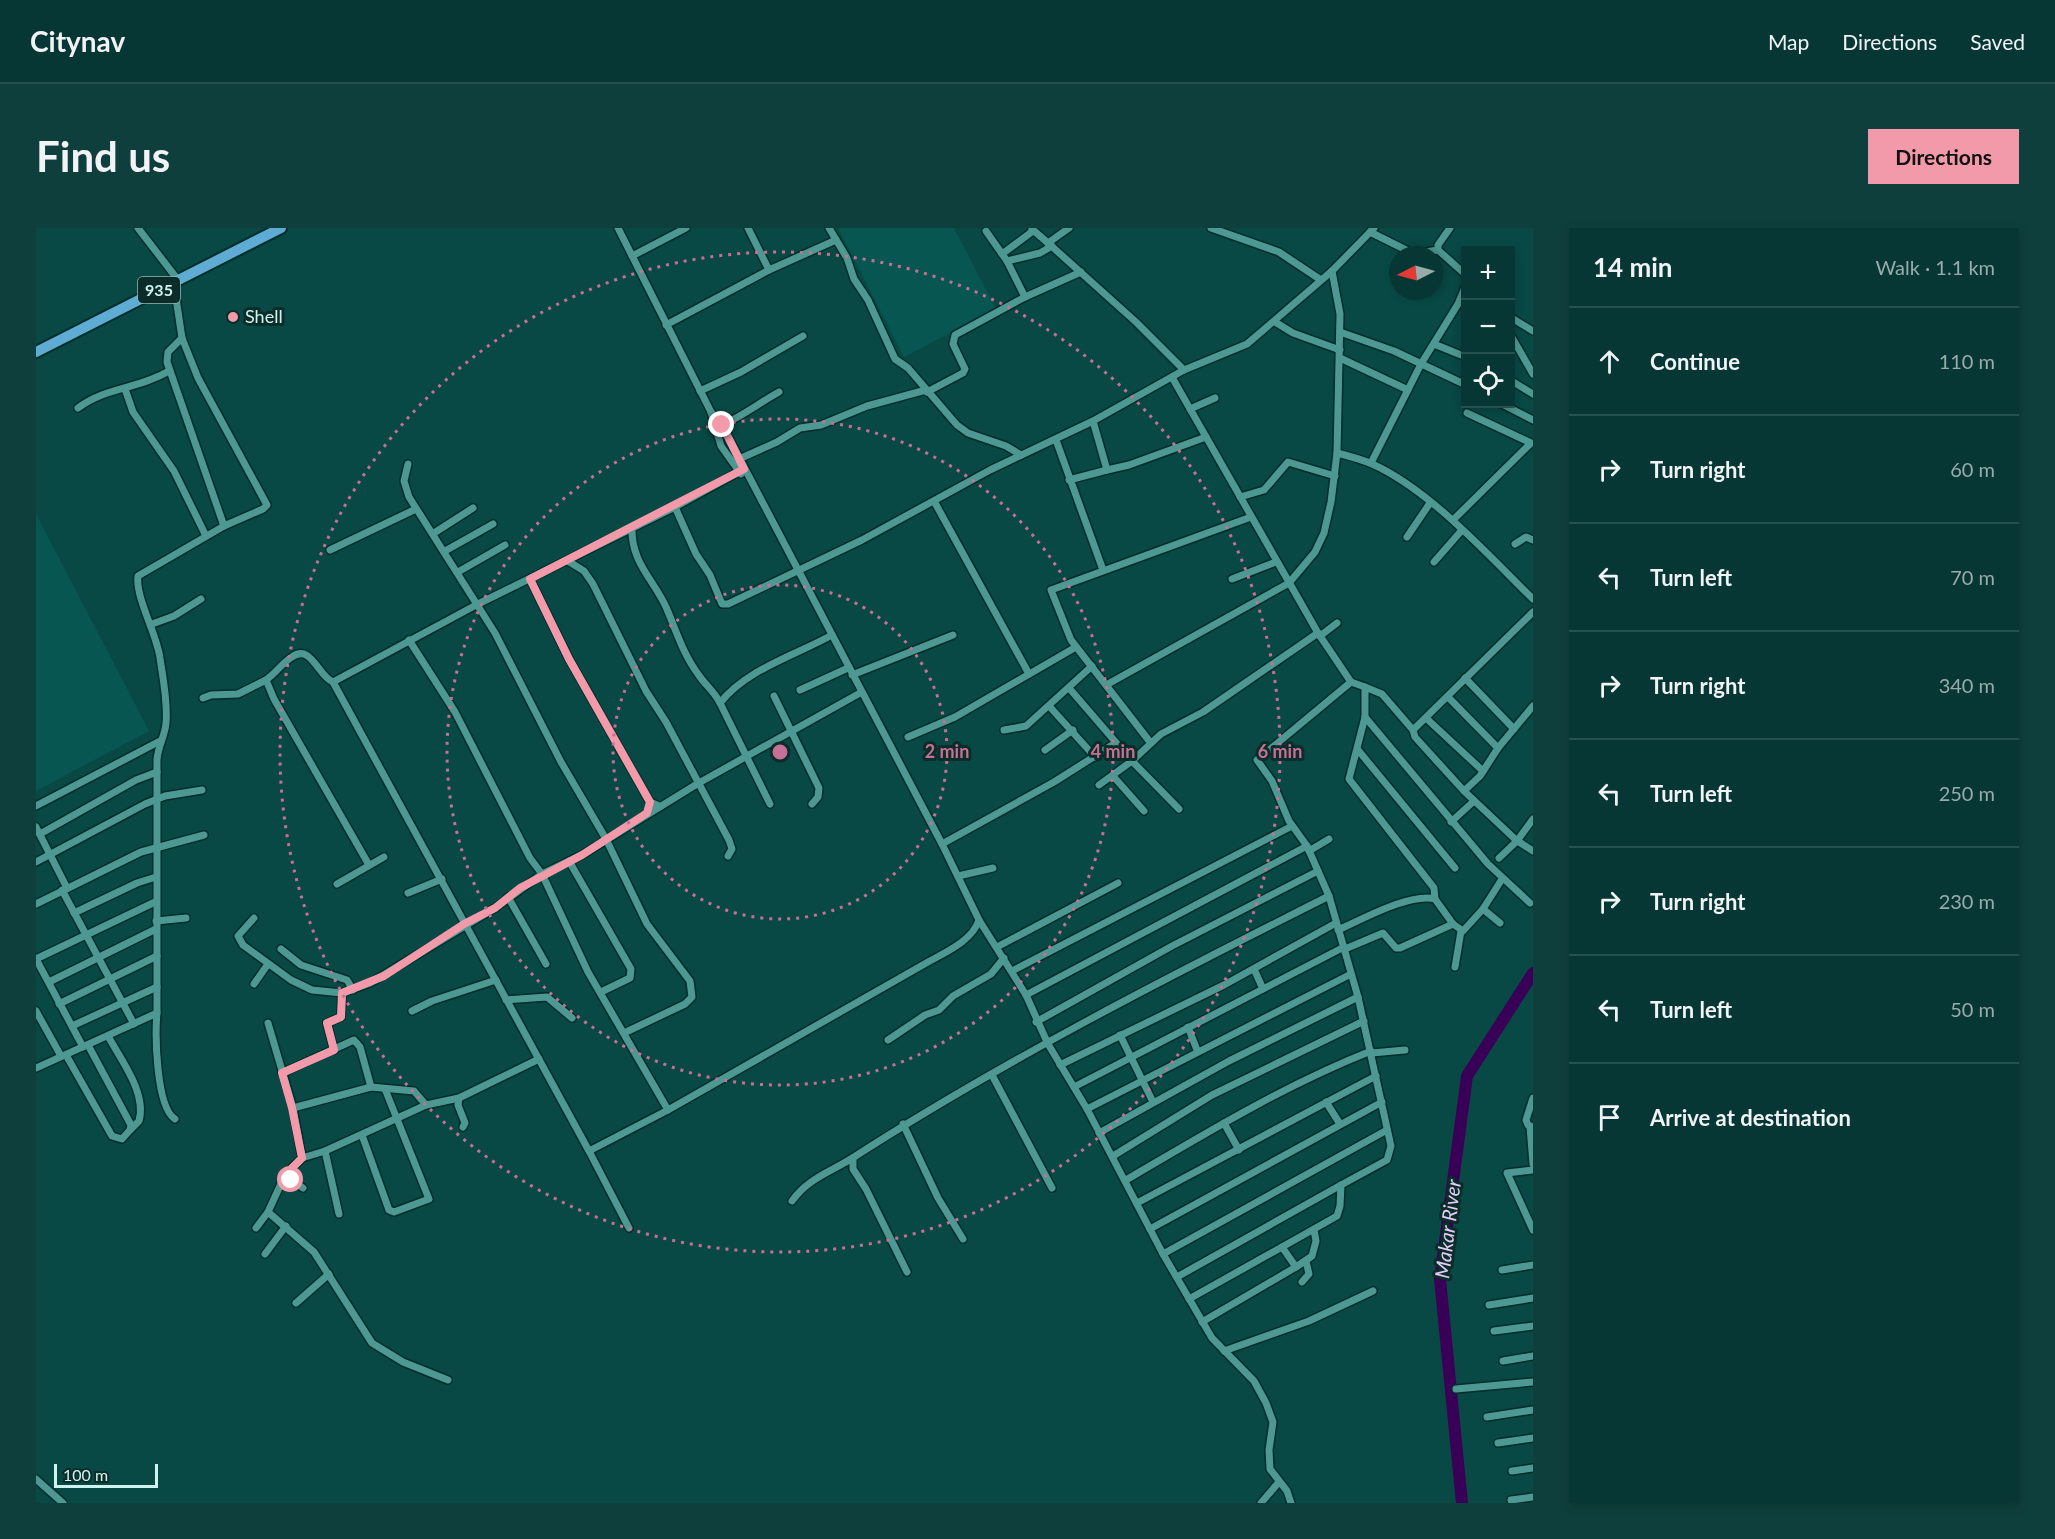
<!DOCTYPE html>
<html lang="en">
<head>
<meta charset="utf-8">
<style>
  :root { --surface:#063734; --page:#0f3f3c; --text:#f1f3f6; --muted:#98acac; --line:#27514f; --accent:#f39aaa }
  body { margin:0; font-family:Lato,sans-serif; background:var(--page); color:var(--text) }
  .controls { position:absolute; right:18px; top:18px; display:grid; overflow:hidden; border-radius:0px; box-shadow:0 3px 9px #0003 }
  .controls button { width:54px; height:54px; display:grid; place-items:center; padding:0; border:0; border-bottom:2px solid var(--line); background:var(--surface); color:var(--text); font:30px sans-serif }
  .compass { position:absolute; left:1353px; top:18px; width:54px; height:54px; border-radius:50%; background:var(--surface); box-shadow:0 3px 9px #0003; rotate:264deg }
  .scale { position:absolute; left:18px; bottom:15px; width:104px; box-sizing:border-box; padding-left:6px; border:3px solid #cff4ef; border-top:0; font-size:16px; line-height:21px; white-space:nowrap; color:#cff4ef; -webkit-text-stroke:4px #0b2c29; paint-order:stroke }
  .stop { position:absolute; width:18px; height:18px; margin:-14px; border:4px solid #f39aaa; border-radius:50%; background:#fff }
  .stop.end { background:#f39aaa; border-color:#fff; box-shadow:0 2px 6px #0008 }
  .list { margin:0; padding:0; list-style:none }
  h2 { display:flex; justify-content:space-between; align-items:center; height:78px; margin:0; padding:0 24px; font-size:26px }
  h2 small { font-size:20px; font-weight:400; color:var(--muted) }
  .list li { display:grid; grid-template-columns:39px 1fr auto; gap:18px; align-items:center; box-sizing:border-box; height:108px; padding:0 24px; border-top:2px solid var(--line) }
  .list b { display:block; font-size:22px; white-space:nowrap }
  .list em { font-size:20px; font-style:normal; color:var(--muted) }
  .icon { flex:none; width:33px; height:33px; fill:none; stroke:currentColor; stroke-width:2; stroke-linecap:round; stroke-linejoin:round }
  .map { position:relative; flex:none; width:1497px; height:1275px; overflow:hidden; border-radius:0px }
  header { display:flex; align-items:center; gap:36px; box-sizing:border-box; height:84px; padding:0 30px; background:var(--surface); border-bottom:2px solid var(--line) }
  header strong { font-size:28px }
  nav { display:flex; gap:33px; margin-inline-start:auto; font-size:21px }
  .intro { display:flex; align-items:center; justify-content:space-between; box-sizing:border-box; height:144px; padding:0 36px }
  h1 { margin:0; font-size:42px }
  .button { padding:15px 27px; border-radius:0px; background:var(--accent); color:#111; font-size:21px; font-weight:700 }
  main { display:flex; gap:36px; padding:0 36px }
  aside { flex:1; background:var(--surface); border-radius:0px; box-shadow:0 3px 9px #0003 }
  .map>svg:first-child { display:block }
</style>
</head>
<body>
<header>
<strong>Citynav</strong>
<nav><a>Map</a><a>Directions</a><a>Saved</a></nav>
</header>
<div class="intro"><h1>Find us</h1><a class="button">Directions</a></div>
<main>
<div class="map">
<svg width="1497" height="1275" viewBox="0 0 1497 1275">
  <rect width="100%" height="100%" fill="#084945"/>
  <g fill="#075652">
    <path d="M802,0H918L960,81L868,129Z"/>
    <path d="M0,286L113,503L0,563Z"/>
  </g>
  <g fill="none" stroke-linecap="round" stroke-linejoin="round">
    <path stroke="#390057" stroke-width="12" d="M1426,1275L1404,1051L1431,848L1497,745"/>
    <g stroke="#012d2a" stroke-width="10">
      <g id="street">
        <path d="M102,0L142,52"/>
        <path d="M582,0L675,184L685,218L705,246"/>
        <path d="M712,0L733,42"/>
        <path d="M793,0L811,30L818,51L832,72L859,131L872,140L921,197L932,205L970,218L985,227"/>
        <path d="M1033,0L1012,15L1100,94L1148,142L1211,116L1296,43L1338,0"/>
        <path d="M1175,0L1243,24L1285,52"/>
        <path d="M1414,0L1402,17V22L1430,47"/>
        <path d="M996,1L1012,15"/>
        <path d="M950,3L971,33L1004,25L1016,18"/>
        <path d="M1334,4L1378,26L1402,22"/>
        <path d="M966,26L997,3"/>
        <path d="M596,28L650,0"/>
        <path d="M971,33L989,69"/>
        <path d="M1474,89L1497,103"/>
        <path d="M1239,94L1257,105L1304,122"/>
        <path d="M630,97L733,42L800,12"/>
        <path d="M1304,104L1358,123L1430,157"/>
        <path d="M1474,106L1497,146"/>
        <path d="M146,110L132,124L131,134L188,298"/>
        <path d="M1398,116L1430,129"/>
        <path d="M1304,130L1372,162"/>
        <path d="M1137,151L1282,405L1315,454L1329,459"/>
        <path d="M1474,152L1497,166"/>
        <path d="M89,161L97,184L138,243L170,308"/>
        <path d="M664,163L705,144L767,108"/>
        <path d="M891,164L927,145L929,141L917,116L919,107L989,69L1045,44"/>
        <path d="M1466,176L1497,192"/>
        <path d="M42,180C69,159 103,161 133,143"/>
        <path d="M1154,181L1179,170"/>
        <path d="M675,184L686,197L906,616L943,692L990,767L1012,816L1051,881L1127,1026L1176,1110L1218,1153L1230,1175L1237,1194L1233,1222L1234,1241L1251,1263L1255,1275"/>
        <path d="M686,197C707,188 723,175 743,164"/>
        <path d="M1020,212L1067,342"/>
        <path d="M1301,225C1313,228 1325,231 1336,236C1393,261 1452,327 1497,371"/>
        <path d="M703,231L741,214L764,200L785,197L831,178L890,162"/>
        <path d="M1335,235L1385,136L1422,76L1430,57"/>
        <path d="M372,236L368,253L373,269L459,405L525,534L570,611L611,696L654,753L656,769L649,776L588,805"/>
        <path d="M1071,242L1093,237L1170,209"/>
        <path d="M1033,252L1071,242L1057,193"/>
        <path d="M1204,269L1228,262L1252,234L1299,248"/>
        <path d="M898,273L993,446"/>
        <path d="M639,279L660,326L674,347L686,376H692L826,312L954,242L1057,193L1148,142"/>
        <path d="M1417,292L1495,215L1431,185"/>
        <path d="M596,300C595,334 617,351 630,379C640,402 647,426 662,446C669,457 678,463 684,475"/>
        <path d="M398,305L437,280"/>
        <path d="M1371,309L1394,275"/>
        <path d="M1479,316L1490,309L1497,312"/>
        <path d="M294,322L380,281"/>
        <path d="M409,323L457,296"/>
        <path d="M532,333L548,343L557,356L610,463L630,494L693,612L696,621L692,628"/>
        <path d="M1398,334L1426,302"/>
        <path d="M422,344L469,317"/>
        <path d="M494,351L533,431L614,574L623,578"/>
        <path d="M1196,351L1240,334"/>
        <path d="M116,396L138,388L165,371"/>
        <path d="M1284,408L1301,395"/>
        <path d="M373,412L419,484L494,630L506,646L552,744L632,882"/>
        <path d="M816,447L917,407"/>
        <path d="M1429,450L1478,501"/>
        <path d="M297,454C282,448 275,415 256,429C246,435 240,445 230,452L238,471L333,637"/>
        <path d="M1072,456L1253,355L1279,324L1288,305L1295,274L1301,225L1304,86L1296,43"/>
        <path d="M1033,460L1096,533L1125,506L1167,484L1282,405"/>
        <path d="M764,462L812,440"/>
        <path d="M738,468L783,560L782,569L776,576"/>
        <path d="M167,470L175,467L202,466L230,452"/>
        <path d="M1014,479L1059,529"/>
        <path d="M1329,489L1452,636L1494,675"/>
        <path d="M1390,490L1447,543"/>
        <path d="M968,502L990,498L1056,438"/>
        <path d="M1377,502L1379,509L1428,563L1444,548L1462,520L1412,469"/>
        <path d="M872,509L919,489L1040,419"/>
        <path d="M1114,514L1035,412L1015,362L1215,289"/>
        <path d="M1462,520L1497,478"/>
        <path d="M1009,522L1037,502"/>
        <path d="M1322,522L1419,640"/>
        <path d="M1077,548L1108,583"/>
        <path d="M1063,557L1096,533L1143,581"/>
        <path d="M1428,563L1480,612L1497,623"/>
        <path d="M734,576L684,475C711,441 758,428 796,407"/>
        <path d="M0,578L124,513"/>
        <path d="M1415,594L1438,573"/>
        <path d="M0,599L31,660"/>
        <path d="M4,606L100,552L121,544"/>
        <path d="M906,616L1018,554L1078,516"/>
        <path d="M1273,623L1293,611"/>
        <path d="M1463,630L1481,613L1497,591"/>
        <path d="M533,633L595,741L594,750L565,764"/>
        <path d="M0,634L109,576L129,568L166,562"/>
        <path d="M922,648L957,640"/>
        <path d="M301,656L348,629"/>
        <path d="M26,662L98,796"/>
        <path d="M372,665L406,651"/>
        <path d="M472,669L510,736"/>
        <path d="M1399,671L1398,660L1313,551L1329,489V459L1346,466L1377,502L1497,384"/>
        <path d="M0,676L105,624L168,607"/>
        <path d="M1447,681L1464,695"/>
        <path d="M38,685L101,655L120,649"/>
        <path d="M218,690L202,708L207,717L255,752L276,762L306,765L334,755L459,680L506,646L546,627L661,556L824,465"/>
        <path d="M120,693L150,690"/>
        <path d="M1302,702C1325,692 1375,664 1399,671L1417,696L1427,703L1447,681L1466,651"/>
        <path d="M961,719L1082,655"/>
        <path d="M245,721L265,737L311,752L317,762"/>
        <path d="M1309,721L1347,705L1360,720H1364L1417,696"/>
        <path d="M0,731L119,674"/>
        <path d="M0,731L47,819"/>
        <path d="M1419,739L1425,703"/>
        <path d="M1218,741L1227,761"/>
        <path d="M976,743L1256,598"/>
        <path d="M13,754L120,701"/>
        <path d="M218,756L232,736"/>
        <path d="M990,767L1271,618"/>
        <path d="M470,772L511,769L536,790"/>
        <path d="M23,776L121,728"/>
        <path d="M0,783L25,828"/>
        <path d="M376,783L396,773L460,752"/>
        <path d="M121,785C119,807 120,879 139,891"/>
        <path d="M1000,794L1136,718L1282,643"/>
        <path d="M232,795L257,880"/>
        <path d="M36,798L121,759"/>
        <path d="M1152,799L1161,822"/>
        <path d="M1084,807L1117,874"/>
        <path d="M72,808C85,832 111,865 103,893L94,902"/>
        <path d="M852,812L889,787L903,782L917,768L955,746L968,730"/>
        <path d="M298,822L291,795L305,789L306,765"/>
        <path d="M1336,825L1369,822"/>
        <path d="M30,827L76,908L86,911L94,902L95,897L52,817"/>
        <path d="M1024,837L1188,757L1300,695"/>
        <path d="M0,840L121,785V532C122,518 129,508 130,495C132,475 127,450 124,430C121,406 99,369 102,348L188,298L227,281L231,277L162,150L146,110L140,70L133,57"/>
        <path d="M246,845L318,812L324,819L335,859"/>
        <path d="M956,847L1016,960"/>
        <path d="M1038,859L1308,719"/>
        <path d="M423,870L422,877L429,895L427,899"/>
        <path d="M1497,870L1490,892L1492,897L1497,899"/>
        <path d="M1290,874L1304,896"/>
        <path d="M390,877L289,923L266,930L249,947L232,984L278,1024L336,1115L367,1134L412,1152"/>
        <path d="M1051,881L1315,746"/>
        <path d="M1188,895L1203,922"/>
        <path d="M867,896L902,970L927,1011"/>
        <path d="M1494,899L1497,936"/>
        <path d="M1063,905L1193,833L1322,769"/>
        <path d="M326,907L353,982L358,984L393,971L349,861"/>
        <path d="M289,923L303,986"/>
        <path d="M553,923L297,454L442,376L639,279L708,241"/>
        <path d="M1077,928L1176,867L1328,793"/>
        <path d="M266,930L257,880L335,859L378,863L390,877L423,870L503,831"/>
        <path d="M817,930V941L830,961L871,1044"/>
        <path d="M1497,942L1471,945L1497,1002"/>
        <path d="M249,947L267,960"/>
        <path d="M1090,952C1170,905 1249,857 1335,823"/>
        <path d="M756,973C772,950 795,944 818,929C969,832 1132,749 1293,668"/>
        <path d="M1101,975L1340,848"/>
        <path d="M220,1000L232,984"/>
        <path d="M593,1000L553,923L632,882L892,734C910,724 936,713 943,692"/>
        <path d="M1114,1001L1346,874"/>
        <path d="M229,1026L250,998"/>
        <path d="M1127,1026L1351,902"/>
        <path d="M1260,1039L1276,1028L1280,1013L1278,1002"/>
        <path d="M1466,1042L1497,1037"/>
        <path d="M1141,1049L1305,957"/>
        <path d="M1266,1054L1273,1046L1270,1033"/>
        <path d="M1153,1071L1246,1019"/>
        <path d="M260,1075L293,1046"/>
        <path d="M1453,1077L1497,1070"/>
        <path d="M1166,1094L1260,1039L1246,1019L1301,988L1304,978L1305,957L1351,932L1355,918L1322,769L1293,668L1271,618L1253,593L1236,553L1221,532L1315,454"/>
        <path d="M1458,1103L1497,1098"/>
        <path d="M1188,1123L1273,1093L1337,1063"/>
        <path d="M1467,1133L1497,1128"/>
        <path d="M1420,1161L1497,1154"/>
        <path d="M1451,1189L1497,1182"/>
        <path d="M1462,1215L1497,1210"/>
        <path d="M1476,1243L1497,1240"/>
        <path d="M0,1251L27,1275"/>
        <path d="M1475,1272L1497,1269"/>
        <path d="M1225,1275L1243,1254"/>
      </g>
    </g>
    <g stroke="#012d2a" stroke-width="14">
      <path id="primary" d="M0,124L245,0"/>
    </g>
    <use href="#street" stroke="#4d9892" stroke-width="7"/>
    <use href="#primary" stroke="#5eabd3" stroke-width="10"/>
  </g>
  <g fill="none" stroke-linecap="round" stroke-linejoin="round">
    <path stroke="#f39aaa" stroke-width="8" d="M255,952L249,947L266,930L256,880L246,845L298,822L291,795L305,789L306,765L348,748L428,696L459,680L484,660L546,627L611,585L614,574L533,431L494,351L708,241L686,197"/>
  </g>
  <g fill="none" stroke="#c77096" stroke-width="3" stroke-dasharray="3 6">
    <circle cx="744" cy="524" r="167"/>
    <circle cx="744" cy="524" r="333"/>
    <circle cx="744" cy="524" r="500"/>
  </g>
  <circle fill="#f39aaa" stroke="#0b2c29" stroke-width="2" cx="197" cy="89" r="6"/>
  <g text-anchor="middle" stroke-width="6" stroke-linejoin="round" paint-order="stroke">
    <rect fill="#0b2c29" stroke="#94b8b4" stroke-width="1.5" x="102" y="49" width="42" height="26" rx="4.5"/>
    <g font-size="16" font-weight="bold" fill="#cff4ef">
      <text x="123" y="68">935</text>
    </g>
    <g font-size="18" fill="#cff4ef" stroke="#0b2c29" text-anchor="start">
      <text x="209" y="95">Shell</text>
    </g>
    <g font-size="20" font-style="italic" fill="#e4ccfa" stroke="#0b2c29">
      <text transform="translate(1412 1001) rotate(-83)" y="7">Makar River</text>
    </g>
  </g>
  <circle cx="744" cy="524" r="9" fill="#c77096" stroke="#0b2c29" stroke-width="3"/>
  <g font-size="18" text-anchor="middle" font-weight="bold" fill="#c77096" stroke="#0b2c29" stroke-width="6" stroke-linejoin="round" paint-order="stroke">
    <text x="911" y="530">2 min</text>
    <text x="1077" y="530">4 min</text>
    <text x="1244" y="530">6 min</text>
  </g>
</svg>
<div class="controls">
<button>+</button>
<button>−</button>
<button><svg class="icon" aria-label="locate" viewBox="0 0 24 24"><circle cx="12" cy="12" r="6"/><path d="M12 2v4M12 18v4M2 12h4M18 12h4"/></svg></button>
</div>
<svg class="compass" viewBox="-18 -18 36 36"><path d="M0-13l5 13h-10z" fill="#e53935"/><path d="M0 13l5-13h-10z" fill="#98acac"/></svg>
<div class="scale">100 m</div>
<div class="stop" style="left:255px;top:952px"></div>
<div class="stop end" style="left:686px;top:197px"></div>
</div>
<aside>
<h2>14 min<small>Walk · 1.1 km</small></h2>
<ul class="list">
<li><svg class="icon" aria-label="ahead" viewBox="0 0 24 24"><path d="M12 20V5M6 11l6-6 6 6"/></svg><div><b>Continue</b></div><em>110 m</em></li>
<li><svg class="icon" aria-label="right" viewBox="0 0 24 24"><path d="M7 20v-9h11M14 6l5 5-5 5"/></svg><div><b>Turn right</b></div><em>60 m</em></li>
<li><svg class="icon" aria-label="left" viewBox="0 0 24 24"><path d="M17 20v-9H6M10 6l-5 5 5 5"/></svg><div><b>Turn left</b></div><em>70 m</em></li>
<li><svg class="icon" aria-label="right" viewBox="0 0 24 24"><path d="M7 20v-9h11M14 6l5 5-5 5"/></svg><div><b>Turn right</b></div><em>340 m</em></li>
<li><svg class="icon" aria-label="left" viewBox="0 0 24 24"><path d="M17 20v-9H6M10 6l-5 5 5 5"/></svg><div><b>Turn left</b></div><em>250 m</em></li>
<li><svg class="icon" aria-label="right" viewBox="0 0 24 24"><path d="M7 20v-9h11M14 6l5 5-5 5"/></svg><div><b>Turn right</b></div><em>230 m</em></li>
<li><svg class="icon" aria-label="left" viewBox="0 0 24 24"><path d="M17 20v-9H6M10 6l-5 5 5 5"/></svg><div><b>Turn left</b></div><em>50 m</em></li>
<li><svg class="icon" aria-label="arrive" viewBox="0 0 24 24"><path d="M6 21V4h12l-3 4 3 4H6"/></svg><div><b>Arrive at destination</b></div></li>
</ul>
</aside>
</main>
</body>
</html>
